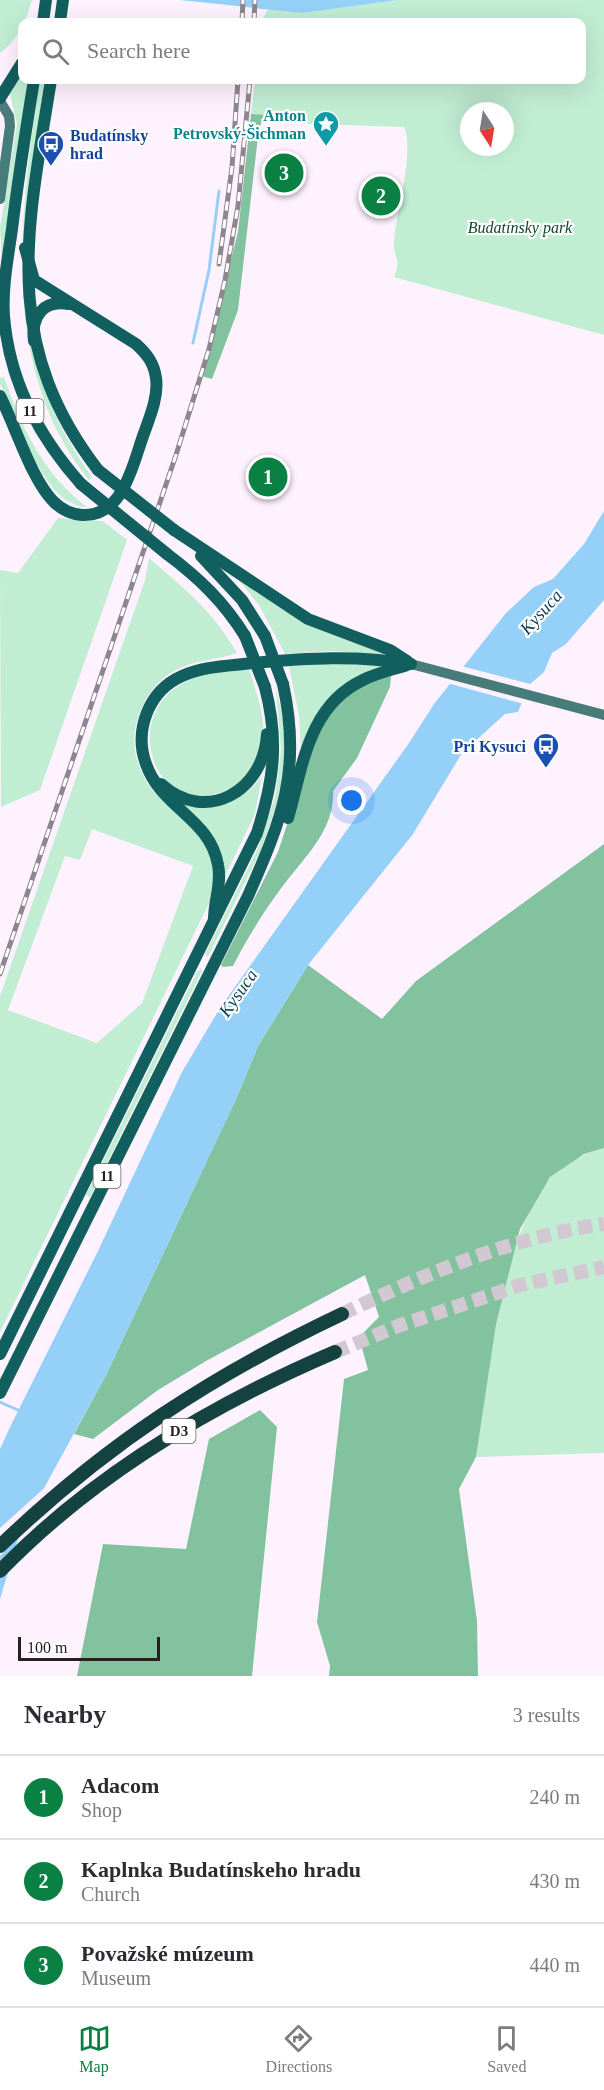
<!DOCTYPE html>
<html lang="en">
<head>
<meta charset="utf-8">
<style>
  :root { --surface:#fff; --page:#f2f2f3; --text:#2b2b33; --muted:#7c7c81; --line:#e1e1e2; --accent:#0b8043 }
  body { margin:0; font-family:Georgia,serif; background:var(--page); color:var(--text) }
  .compass { position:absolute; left:460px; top:102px; width:54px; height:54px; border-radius:50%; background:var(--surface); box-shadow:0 6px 24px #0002; rotate:168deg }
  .scale { position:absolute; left:18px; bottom:15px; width:142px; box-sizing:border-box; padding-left:6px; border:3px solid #242024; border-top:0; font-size:16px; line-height:21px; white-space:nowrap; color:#242024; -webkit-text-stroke:4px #fff; paint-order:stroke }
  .you { position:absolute; left:352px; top:801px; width:21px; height:21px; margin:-15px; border:4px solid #fff; border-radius:50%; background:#1a73e8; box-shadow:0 0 0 9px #1a73e833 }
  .badge { display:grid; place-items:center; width:39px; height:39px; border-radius:50%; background:var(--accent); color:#fff; font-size:20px; font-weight:700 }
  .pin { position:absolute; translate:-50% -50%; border:3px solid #fff; box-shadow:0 2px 6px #0006 }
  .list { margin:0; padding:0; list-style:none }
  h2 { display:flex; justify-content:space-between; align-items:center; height:78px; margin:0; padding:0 24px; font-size:26px }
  h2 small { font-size:20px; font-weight:400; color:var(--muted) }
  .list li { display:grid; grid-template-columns:39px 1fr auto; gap:18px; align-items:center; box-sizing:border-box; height:84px; padding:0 24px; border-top:2px solid var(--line) }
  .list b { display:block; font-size:22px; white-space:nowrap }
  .list p { margin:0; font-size:20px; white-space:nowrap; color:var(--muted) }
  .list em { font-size:20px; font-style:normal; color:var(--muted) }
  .icon { flex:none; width:33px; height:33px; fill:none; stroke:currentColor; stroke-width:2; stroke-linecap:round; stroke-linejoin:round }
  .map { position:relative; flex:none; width:604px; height:1676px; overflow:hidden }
  .search { position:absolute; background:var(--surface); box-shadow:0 6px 24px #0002; left:18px; right:18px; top:18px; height:66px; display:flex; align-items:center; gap:15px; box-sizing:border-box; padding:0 21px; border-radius:12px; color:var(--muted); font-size:22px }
  .sheet { height:330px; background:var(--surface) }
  nav { display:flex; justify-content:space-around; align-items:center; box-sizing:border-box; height:84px; border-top:2px solid var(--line); background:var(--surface); font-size:16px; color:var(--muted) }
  nav a { display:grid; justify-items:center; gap:3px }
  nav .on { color:var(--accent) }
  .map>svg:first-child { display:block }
</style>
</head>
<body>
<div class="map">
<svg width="604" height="1676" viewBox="0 0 604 1676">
  <rect width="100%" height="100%" fill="#fef2fe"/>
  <g fill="#c1edd3" fill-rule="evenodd">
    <path d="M0,0H32C26,21 19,39 0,53Z"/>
    <path d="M398,0H604V335L394,277C402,257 393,258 394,242C396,212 415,152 404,127L310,124L251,114L255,80H582V22H261L268,9L302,13ZM469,111H505V147H469Z"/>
    <path d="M22,72V80H28L2,265L0,227L17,124L10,94Z"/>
    <path d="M42,80L44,84C21,235 0,350 92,477L89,480C0,370 19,221 39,84Z"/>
    <path d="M4,377C21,427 44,475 87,507C41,506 21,419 0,384V378Z"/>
    <path d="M58,518L103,521L127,540L40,790L1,807L0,570L18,573Z"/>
    <path d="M149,558C184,588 214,612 237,653C217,660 195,660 176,670C157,679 146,696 139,715C133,730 133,745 137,760C150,806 188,810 207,848C216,863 214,881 212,897L0,1332V996L145,580ZM92,829L193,866L142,1003L97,1043L8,1010L65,856L80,860Z"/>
    <path d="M237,578L389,655L332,651L285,654L259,605Z"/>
    <path d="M334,662L389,666L301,748L299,716L289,666Z"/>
    <path d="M249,669C257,694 271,732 259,758C256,764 249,770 245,776C236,788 230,790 216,794C152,813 120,713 187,681C206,672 228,671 249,669Z"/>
    <path d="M276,687L285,730L284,773L279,797L261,850L208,957L205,954L258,848L275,797L281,750Z"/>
    <path d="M262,775L255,814L224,878C223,842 204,824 179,801C213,801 241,808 262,775Z"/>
    <path d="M201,968L202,971L90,1197L86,1195L197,972Z"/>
    <path d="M604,1148V1453L476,1457C489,1371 497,1250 549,1179C560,1164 586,1153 604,1148Z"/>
  </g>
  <g fill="#82c29e">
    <path d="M251,114L265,115L259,128L238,310L212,379L201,376L238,232Z"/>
    <path d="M391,676L390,687L357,758L333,791C335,828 307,855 285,883C266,908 247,938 233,966L223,967L221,965L278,852L318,731L343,698L366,683Z"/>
    <path d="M604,844V1148L584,1154L550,1177L520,1229L496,1324L476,1457L459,1489L477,1621L478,1676H329L330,1666L317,1622L344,1379L368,1370L359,1337L379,1317L365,1275L206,1361L158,1390L93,1439L74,1434L106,1375L236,1099L258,1046L308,965L382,1019L416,981Z"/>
    <path d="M260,1410L277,1427L252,1676H77L103,1544L186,1549L209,1439Z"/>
  </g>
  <g fill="#94d0f8">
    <path d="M180,0H398L302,13Z"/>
    <path d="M604,511V600L566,644L552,653L544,672L529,685L518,712L505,714L462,753L413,834L308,965L258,1046L236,1099L106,1375L20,1532L0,1599V1449L13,1421L97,1253L182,1072L220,1008L409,743L434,704L506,613L534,587L553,579L584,544Z"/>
  </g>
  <g fill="#fef2fe">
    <path d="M461,666L534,685L524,704L447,683Z"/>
    <path d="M50,1483L22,1534L0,1556V1528Z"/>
  </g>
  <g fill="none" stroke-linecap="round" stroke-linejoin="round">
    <g stroke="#94d0f8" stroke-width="3">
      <path d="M193,343L209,270L219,191"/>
      <path d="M0,1402L20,1411"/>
    </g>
    <g stroke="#d2c8d2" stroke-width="14" stroke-dasharray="14 7" stroke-linecap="butt">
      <path d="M342,1314C425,1274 512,1237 604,1224"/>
      <path d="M335,1352L398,1326L521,1285L604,1267"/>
    </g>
    <g stroke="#477c7a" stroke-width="10">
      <path d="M0,101L9,116L10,126L0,199"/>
      <path d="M411,664L604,715"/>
    </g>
    <g stroke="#115f5e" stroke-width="12">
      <path d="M43,22L46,0"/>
      <path d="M60,22L63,0"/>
      <path d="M34,80C26,129 18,179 12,229C8,258 2,287 4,316C9,380 39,437 81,484"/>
      <path d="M51,80C27,230 0,343 98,470"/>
      <path d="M0,98L22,63"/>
      <path d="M34,341C31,317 43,299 69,304"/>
      <path d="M0,396C15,425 32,481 54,502C61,509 71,514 82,515C122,517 132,468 142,439C148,421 159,398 156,378C154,363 147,354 136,344L34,280L25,248"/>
      <path d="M174,530L308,619L390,650L407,661"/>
      <path d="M167,554C199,578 224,602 245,636"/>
      <path d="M201,556L242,600L265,636"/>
      <path d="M161,784C206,825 264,791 267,734"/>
      <path d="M288,818C303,766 308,706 363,680C377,673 392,670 407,665"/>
      <path d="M214,919C214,901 222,883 218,865C210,818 161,808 146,764C134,731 148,691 182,676C204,666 229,666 253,663C307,658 357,655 411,664"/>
      <path d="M0,1354L257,833C274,780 279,741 265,687"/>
      <path d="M0,1393L248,896C282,819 302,770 283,684"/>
    </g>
    <g stroke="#134241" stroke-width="14">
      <path d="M0,1546C105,1445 211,1376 342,1314"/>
      <path d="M0,1571C94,1474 211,1405 335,1352"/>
    </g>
    <g stroke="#8e868e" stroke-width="5">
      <g id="rail">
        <path d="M242,22L243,0"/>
        <path d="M254,22L255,0"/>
        <path d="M219,264L232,167L238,80"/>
        <path d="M0,974L176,455L209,349L225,280L238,206L250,80"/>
      </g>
    </g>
    <use href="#rail" stroke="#fff" stroke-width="3" stroke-dasharray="9" stroke-linecap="butt"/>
    <g stroke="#115f5e" stroke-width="12">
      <path d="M98,470L174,530"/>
      <path d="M81,484L167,554"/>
      <path d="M245,636L265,687"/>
      <path d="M265,636L283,684"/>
    </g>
  </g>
  <defs>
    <g id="sight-pin" transform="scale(1.35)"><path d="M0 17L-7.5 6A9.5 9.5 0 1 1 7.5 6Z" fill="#0f9aa8" stroke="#fff"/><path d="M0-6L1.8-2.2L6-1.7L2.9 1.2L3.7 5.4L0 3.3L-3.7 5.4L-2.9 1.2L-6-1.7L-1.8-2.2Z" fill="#fff"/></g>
    <g id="bus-pin" transform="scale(1.35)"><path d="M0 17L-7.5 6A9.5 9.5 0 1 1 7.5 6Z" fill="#1a4fb4" stroke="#fff"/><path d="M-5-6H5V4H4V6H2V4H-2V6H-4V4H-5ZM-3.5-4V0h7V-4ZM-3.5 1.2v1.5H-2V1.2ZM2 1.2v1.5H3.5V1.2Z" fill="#fff"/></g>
  </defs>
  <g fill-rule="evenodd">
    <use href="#sight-pin" x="326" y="124"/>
    <use href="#bus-pin" x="51" y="144"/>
    <use href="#bus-pin" x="546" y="746"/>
  </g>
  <g text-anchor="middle" stroke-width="4.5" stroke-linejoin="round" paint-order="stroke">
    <g fill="#fff" stroke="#666366" stroke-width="1.5">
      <rect x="16.5" y="399" width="27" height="24" rx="4.5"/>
      <rect x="93.5" y="1164" width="27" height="24" rx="4.5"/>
      <rect x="162.5" y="1419" width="33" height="24" rx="4.5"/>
    </g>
    <g font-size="15" font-weight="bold" fill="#242024">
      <text x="30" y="416">11</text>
      <text x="107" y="1181">11</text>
      <text x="179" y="1436">D3</text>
    </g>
    <g font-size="16" font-weight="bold" fill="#0d838f" stroke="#fff" text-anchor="end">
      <text x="306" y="121">Anton<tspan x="306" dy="18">Petrovský-Šichman</tspan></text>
    </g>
    <g font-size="16" font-weight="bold" fill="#164399" stroke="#fff" text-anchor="start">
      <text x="70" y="141">Budatínsky<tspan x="70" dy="18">hrad</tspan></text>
      <text x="526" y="752" text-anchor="end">Pri Kysuci</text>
    </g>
    <g font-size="16" font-style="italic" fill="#12452d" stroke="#fff">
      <text x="520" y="233">Budatínsky park</text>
    </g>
    <g font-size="18" font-style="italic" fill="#0d3e58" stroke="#fff">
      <text transform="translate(541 612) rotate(-48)" y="6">Kysuca</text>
      <text transform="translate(238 993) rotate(-55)" y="6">Kysuca</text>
    </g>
  </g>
</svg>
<svg class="compass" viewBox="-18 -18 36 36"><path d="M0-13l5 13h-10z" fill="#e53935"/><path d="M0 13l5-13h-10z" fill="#7c7c81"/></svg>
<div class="scale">100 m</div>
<div class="you"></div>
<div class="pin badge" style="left:268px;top:477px">1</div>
<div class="pin badge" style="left:381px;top:196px">2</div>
<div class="pin badge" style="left:284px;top:173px">3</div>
<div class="search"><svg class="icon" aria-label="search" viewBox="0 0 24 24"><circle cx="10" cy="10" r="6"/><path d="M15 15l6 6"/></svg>Search here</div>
</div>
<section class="sheet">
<h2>Nearby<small>3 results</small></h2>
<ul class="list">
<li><span class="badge">1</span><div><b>Adacom</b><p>Shop</p></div><em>240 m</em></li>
<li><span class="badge">2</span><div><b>Kaplnka Budatínskeho hradu</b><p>Church</p></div><em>430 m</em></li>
<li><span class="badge">3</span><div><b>Považské múzeum</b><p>Museum</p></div><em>440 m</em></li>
</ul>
</section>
<nav>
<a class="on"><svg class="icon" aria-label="map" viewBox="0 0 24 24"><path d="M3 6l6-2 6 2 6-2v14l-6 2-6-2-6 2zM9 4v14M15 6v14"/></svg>Map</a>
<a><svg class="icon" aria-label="directions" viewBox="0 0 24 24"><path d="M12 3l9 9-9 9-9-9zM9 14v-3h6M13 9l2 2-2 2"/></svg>Directions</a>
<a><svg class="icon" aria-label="saved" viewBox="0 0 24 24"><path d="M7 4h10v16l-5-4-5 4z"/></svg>Saved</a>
</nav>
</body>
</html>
